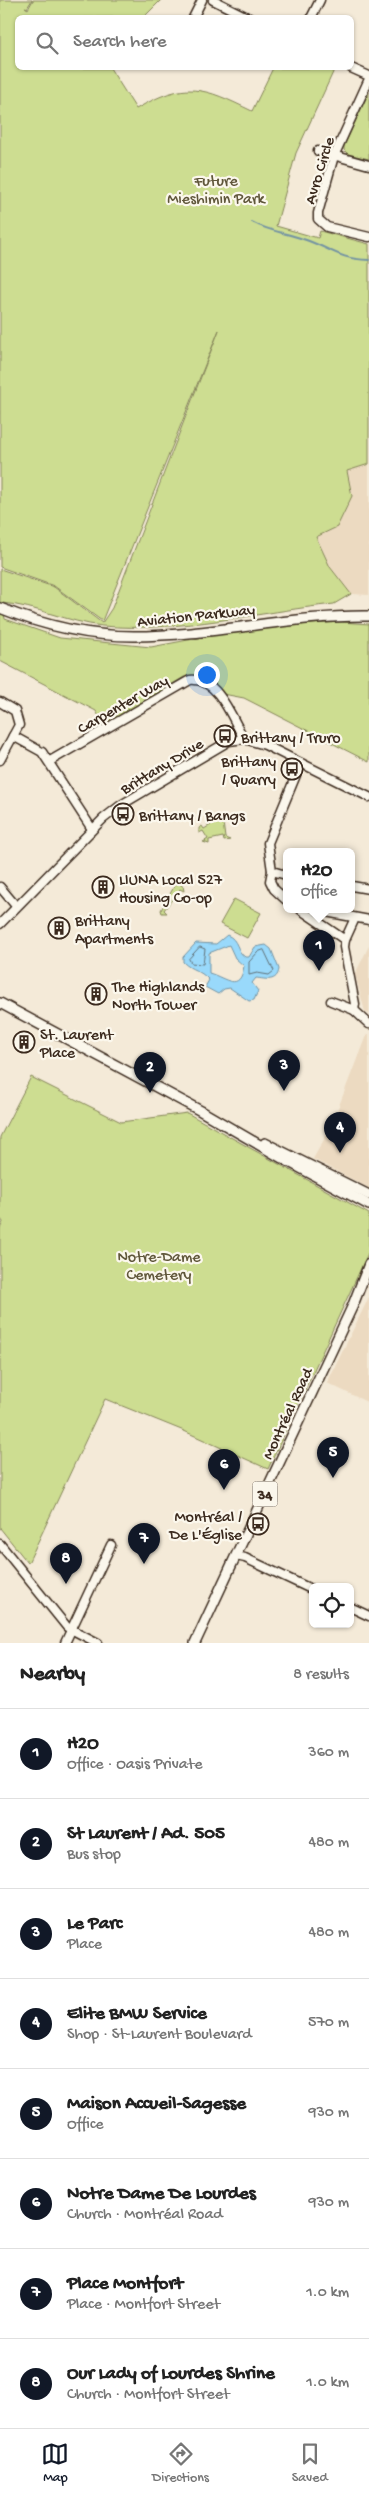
<!DOCTYPE html>
<html lang="en">
<head>
<meta charset="utf-8">
<style>
  :root { --surface:#fff; --page:#f6f6f6; --text:#222; --muted:#767676; --line:#e0e0e0; --accent:#111827 }
  body { margin:0; font-family:"Gochi Hand",sans-serif; background:var(--page); color:var(--text) }
  .controls { position:absolute; right:15px; bottom:15px; display:grid; overflow:hidden; border-radius:8px; box-shadow:0 1px 4px #0004 }
  .controls button { width:45px; height:45px; display:grid; place-items:center; padding:0; border:0; border-bottom:1px solid var(--line); background:var(--surface); color:var(--text); font:25px sans-serif }
  .you { position:absolute; left:206px; top:674px; width:18px; height:18px; margin:-12px; border:4px solid #fff; border-radius:50%; background:#1a73e8; box-shadow:0 0 0 8px #1a73e833 }
  .badge { display:grid; place-items:center; width:32px; height:32px; border-radius:50%; background:var(--accent); color:#fff; font-size:16px; font-weight:700 }
  .pin { position:absolute; translate:-50% -41px; filter:drop-shadow(0 1px 2px #0008) }
  .pin::after { content:''; position:absolute; top:26px; width:18px; height:15px; background:inherit; clip-path:polygon(0 0,100% 0,50% 100%) }
  .popup { position:absolute; left:283px; top:848px; width:72px; height:65px; box-sizing:border-box; display:grid; place-content:center; border-radius:8px; background:var(--surface); filter:drop-shadow(0 1px 4px #0005); font-size:16px; white-space:nowrap; color:var(--muted) }
  .popup b { font-size:19px; color:var(--text) }
  .popup::after { content:''; position:absolute; left:50%; top:100%; margin-left:-10px; border:10px solid transparent; border-top-color:var(--surface) }
  .list { margin:0; padding:0; list-style:none }
  h2 { display:flex; justify-content:space-between; align-items:center; height:65px; margin:0; padding:0 20px; font-size:21px }
  h2 small { font-size:16px; font-weight:400; color:var(--muted) }
  .list li { display:grid; grid-template-columns:32px 1fr auto; gap:15px; align-items:center; box-sizing:border-box; height:90px; padding:0 20px; border-top:1px solid var(--line) }
  .list b { display:block; font-size:19px; white-space:nowrap }
  .list p { margin:0; font-size:16px; white-space:nowrap; color:var(--muted) }
  .list em { font-size:16px; font-style:normal; color:var(--muted) }
  .icon { flex:none; width:28px; height:28px; fill:none; stroke:currentColor; stroke-width:2; stroke-linecap:round; stroke-linejoin:round }
  .map { position:relative; flex:none; width:369px; height:1643px; overflow:hidden }
  .search { position:absolute; background:var(--surface); box-shadow:0 1px 4px #0004; left:15px; right:15px; top:15px; height:55px; display:flex; align-items:center; gap:12px; box-sizing:border-box; padding:0 18px; border-radius:8px; color:var(--muted); font-size:19px }
  .sheet { height:785px; background:var(--surface) }
  nav { display:flex; justify-content:space-around; align-items:center; box-sizing:border-box; height:70px; border-top:1px solid var(--line); background:var(--surface); font-size:14px; color:var(--muted) }
  nav a { display:grid; justify-items:center; gap:2px }
  nav .on { color:var(--accent) }
  .map>svg:first-child { display:block }
</style>
</head>
<body>
<div class="map">
<svg width="369" height="1643" viewBox="0 0 369 1643">
  <rect width="100%" height="100%" fill="#f4ead8"/>
  <filter id="ink" filterUnits="userSpaceOnUse"><feTurbulence type="fractalNoise" baseFrequency=".02" numOctaves="2"/><feDisplacementMap in="SourceGraphic" scale="10" xChannelSelector="R" yChannelSelector="G"/><feConvolveMatrix kernelMatrix="1 2 1 2 8 2 1 2 1" color-interpolation-filters="sRGB"/></filter>
  <g filter="url(#ink)">
    <g fill="#ecdac1">
      <path d="M369,464V595L351,594L330,567L316,537L337,527L352,496L347,471Z"/>
      <path d="M369,946V1014L365,1012L355,974Z"/>
      <path d="M369,1032V1188L313,1159L330,1129L365,1038Z"/>
      <path d="M369,1297V1403L327,1383Z"/>
    </g>
    <g fill="#cddd91" stroke="#848458">
      <path d="M0,0H32L27,8L25,7L28,9L33,0H161L144,17L18,18V68H110L136,109C186,80 203,87 252,111L273,68H335L296,153L276,226L318,238L320,231L369,244V464L347,471L352,496L337,527L316,537L330,567L351,594L334,604C258,612 180,633 102,626C68,622 36,606 2,603L5,619L60,638L151,647L252,628L341,622L369,624V762L244,698L223,694L209,680L184,677L104,725L96,711L0,661V569L54,587L102,623L112,608L219,330L102,621L54,586L0,567Z"/>
      <path d="M369,92V159L348,154L344,150V146Z"/>
      <path d="M217,816L226,819L227,821L223,822L225,838L230,840L224,841L223,837L209,840V844L203,842L208,839L203,831L199,833V828L202,826L204,829L219,820Z"/>
      <path d="M178,883L183,886L184,891L180,889L164,910L167,913H162L161,910L175,885Z"/>
      <path d="M234,899L261,913L247,938L220,924Z"/>
      <path d="M31,1077L121,1122L187,1113L369,1214V1251L268,1469L184,1431L105,1399L28,1563L0,1528V1229L3,1222L0,1218V1137Z"/>
    </g>
    <path fill="#99d9fb" stroke="#7393a3" fill-rule="evenodd" d="M227,935C239,940 236,951 245,957H249L255,947L266,945L271,949L279,969C277,983 266,979 256,978L252,983L258,991L254,1000L249,1001L230,988L224,989L218,994L205,987L209,980C199,969 192,971 183,962V957L196,943L216,944ZM229,945L235,958L244,966C240,993 226,978 209,973V953Z"/>
    <g fill="none" stroke-linecap="round" stroke-linejoin="round">
      <g stroke="#617076" stroke-width="1">
        <path d="M200,947L205,949L203,964L191,963L189,959Z"/>
        <path d="M264,950L274,971L269,975L257,973L249,975V962L258,952Z"/>
      </g>
      <path stroke="#7393a3" stroke-width="2" d="M252,222C268,231 286,233 303,239C331,248 337,259 369,260"/>
      <g stroke="#3b2a1e" stroke-width="11">
        <g id="minor">
          <path d="M213,0L249,18"/>
          <path d="M193,18L202,0"/>
          <path d="M311,18L320,0"/>
          <path d="M351,68L369,76"/>
          <path d="M369,79L334,156L318,213V219L327,227L369,237"/>
          <path d="M318,151L369,165"/>
          <path d="M0,702L15,711L19,725L0,760"/>
          <path d="M13,736L42,752L92,829"/>
          <path d="M50,761L190,680C218,677 232,718 244,739"/>
          <path d="M272,871L286,875"/>
          <path d="M352,886L369,889"/>
          <path d="M0,887L16,906"/>
          <path d="M286,900L274,889L270,881L272,871L268,843L301,763"/>
          <path d="M301,910L345,940"/>
          <path d="M315,910L369,920"/>
          <path d="M0,924L103,819L121,805L229,741L244,739L265,745L369,797"/>
          <path d="M331,1001L354,1010L369,1024"/>
          <path d="M354,1010L355,1004L344,947L345,940L355,918"/>
          <path d="M0,1544L67,1627L98,1643"/>
          <path d="M236,1556L245,1558L313,1590"/>
          <path d="M350,1607L369,1616"/>
          <path d="M65,1643L111,1545"/>
        </g>
      </g>
      <g stroke="#3b2a1e" stroke-width="12">
        <g id="major">
          <path d="M0,608C42,625 88,636 134,636C213,636 290,615 369,616"/>
          <path d="M0,1003L201,1111L282,1158L369,1205"/>
          <path d="M265,1143L369,1195"/>
          <path d="M195,1643L353,1305L369,1264"/>
        </g>
      </g>
      <use href="#minor" stroke="#fbf7ec" stroke-width="8"/>
      <use href="#major" stroke="#fbf7ec" stroke-width="9"/>
    </g>
  </g>
  <defs>
    <g id="bus-ring" transform="scale(1.125)"><circle r="9.5" fill="#fbf7ec" stroke="#3b2a1e" stroke-width="1.5"/><path d="M-5-6H5V4H4V6H2V4H-2V6H-4V4H-5ZM-3.5-4V0h7V-4ZM-3.5 1.2v1.5H-2V1.2ZM2 1.2v1.5H3.5V1.2Z" fill="#3b2a1e"/></g>
    <g id="building-ring" transform="scale(1.125)"><circle r="9.5" fill="#fbf7ec" stroke="#3b2a1e" stroke-width="1.5"/><path d="M-4-6H4V6H1V3H-1V6H-4ZM-2.5-4.3h1.7v1.8h-1.7ZM.8-4.3h1.7v1.8H.8ZM-2.5-1h1.7V.8h-1.7ZM.8-1h1.7V.8H.8Z" fill="#3b2a1e"/></g>
  </defs>
  <g fill-rule="evenodd">
    <use href="#bus-ring" x="225" y="736"/>
    <use href="#bus-ring" x="292" y="769"/>
    <use href="#bus-ring" x="123" y="814"/>
    <use href="#building-ring" x="103" y="887"/>
    <use href="#building-ring" x="59" y="928"/>
    <use href="#building-ring" x="96" y="994"/>
    <use href="#building-ring" x="24" y="1042"/>
    <use href="#bus-ring" x="258" y="1524"/>
  </g>
  <g text-anchor="middle" stroke-width="4.5" stroke-linejoin="round" paint-order="stroke">
    <rect fill="#fbf7ec" stroke="#75685c" stroke-width="1" x="252.5" y="1481.5" width="25" height="25" rx="4"/>
    <g font-size="15" font-weight="bold" fill="#3b2a1e">
      <text x="265" y="1499">34</text>
    </g>
    <g font-size="16" fill="#3b2a1e" stroke="#fbf7ec">
      <text transform="translate(318 170) rotate(-73)" y="6">Avro Circle</text>
      <text transform="translate(196 614) rotate(-6)" y="6">Aviation Parkway</text>
      <text transform="translate(122 703) rotate(-30)" y="6">Carpenter Way</text>
      <text transform="translate(161 765) rotate(-31)" y="6">Brittany Drive</text>
      <text transform="translate(286 1413) rotate(-65)" y="6">Montréal Road</text>
    </g>
    <g font-size="16" fill="#60573b" stroke="#fbf7ec">
      <text x="216" y="185">Future<tspan x="216" dy="18">Mieshimin Park</tspan></text>
      <text x="159" y="1261">Notre-Dame<tspan x="159" dy="18">Cemetery</tspan></text>
    </g>
    <g font-size="16" fill="#3b2a1e" stroke="#fbf7ec" text-anchor="start">
      <text x="241" y="742">Brittany / Truro</text>
      <text x="276" y="766" text-anchor="end">Brittany<tspan x="276" dy="18">/ Quarry</tspan></text>
      <text x="139" y="820">Brittany / Bangs</text>
      <text x="119" y="884">LIUNA Local 527<tspan x="119" dy="18">Housing Co-op</tspan></text>
      <text x="75" y="925">Brittany<tspan x="75" dy="18">Apartments</tspan></text>
      <text x="112" y="991">The Highlands<tspan x="112" dy="18">North Tower</tspan></text>
      <text x="40" y="1039">St. Laurent<tspan x="40" dy="18">Place</tspan></text>
      <text x="242" y="1521" text-anchor="end">Montréal /<tspan x="242" dy="18">De L'Église</tspan></text>
    </g>
  </g>
</svg>
<div class="controls">
<button><svg class="icon" aria-label="locate" viewBox="0 0 24 24"><circle cx="12" cy="12" r="6"/><path d="M12 2v4M12 18v4M2 12h4M18 12h4"/></svg></button>
</div>
<div class="you"></div>
<div class="pin badge" style="left:319px;top:971px">1</div>
<div class="popup"><b>H2O</b>Office</div>
<div class="pin badge" style="left:150px;top:1093px">2</div>
<div class="pin badge" style="left:284px;top:1091px">3</div>
<div class="pin badge" style="left:340px;top:1153px">4</div>
<div class="pin badge" style="left:333px;top:1478px">5</div>
<div class="pin badge" style="left:224px;top:1490px">6</div>
<div class="pin badge" style="left:144px;top:1564px">7</div>
<div class="pin badge" style="left:66px;top:1584px">8</div>
<div class="search"><svg class="icon" aria-label="search" viewBox="0 0 24 24"><circle cx="10" cy="10" r="6"/><path d="M15 15l6 6"/></svg>Search here</div>
</div>
<section class="sheet">
<h2>Nearby<small>8 results</small></h2>
<ul class="list">
<li><span class="badge">1</span><div><b>H2O</b><p>Office · Oasis Private</p></div><em>360 m</em></li>
<li><span class="badge">2</span><div><b>St Laurent / Ad. 505</b><p>Bus stop</p></div><em>480 m</em></li>
<li><span class="badge">3</span><div><b>Le Parc</b><p>Place</p></div><em>480 m</em></li>
<li><span class="badge">4</span><div><b>Elite BMW Service</b><p>Shop · St-Laurent Boulevard</p></div><em>570 m</em></li>
<li><span class="badge">5</span><div><b>Maison Accueil-Sagesse</b><p>Office</p></div><em>930 m</em></li>
<li><span class="badge">6</span><div><b>Notre Dame De Lourdes</b><p>Church · Montréal Road</p></div><em>930 m</em></li>
<li><span class="badge">7</span><div><b>Place Montfort</b><p>Place · Montfort Street</p></div><em>1.0 km</em></li>
<li><span class="badge">8</span><div><b>Our Lady of Lourdes Shrine</b><p>Church · Montfort Street</p></div><em>1.0 km</em></li>
</ul>
</section>
<nav>
<a class="on"><svg class="icon" aria-label="map" viewBox="0 0 24 24"><path d="M3 6l6-2 6 2 6-2v14l-6 2-6-2-6 2zM9 4v14M15 6v14"/></svg>Map</a>
<a><svg class="icon" aria-label="directions" viewBox="0 0 24 24"><path d="M12 3l9 9-9 9-9-9zM9 14v-3h6M13 9l2 2-2 2"/></svg>Directions</a>
<a><svg class="icon" aria-label="saved" viewBox="0 0 24 24"><path d="M7 4h10v16l-5-4-5 4z"/></svg>Saved</a>
</nav>
</body>
</html>
